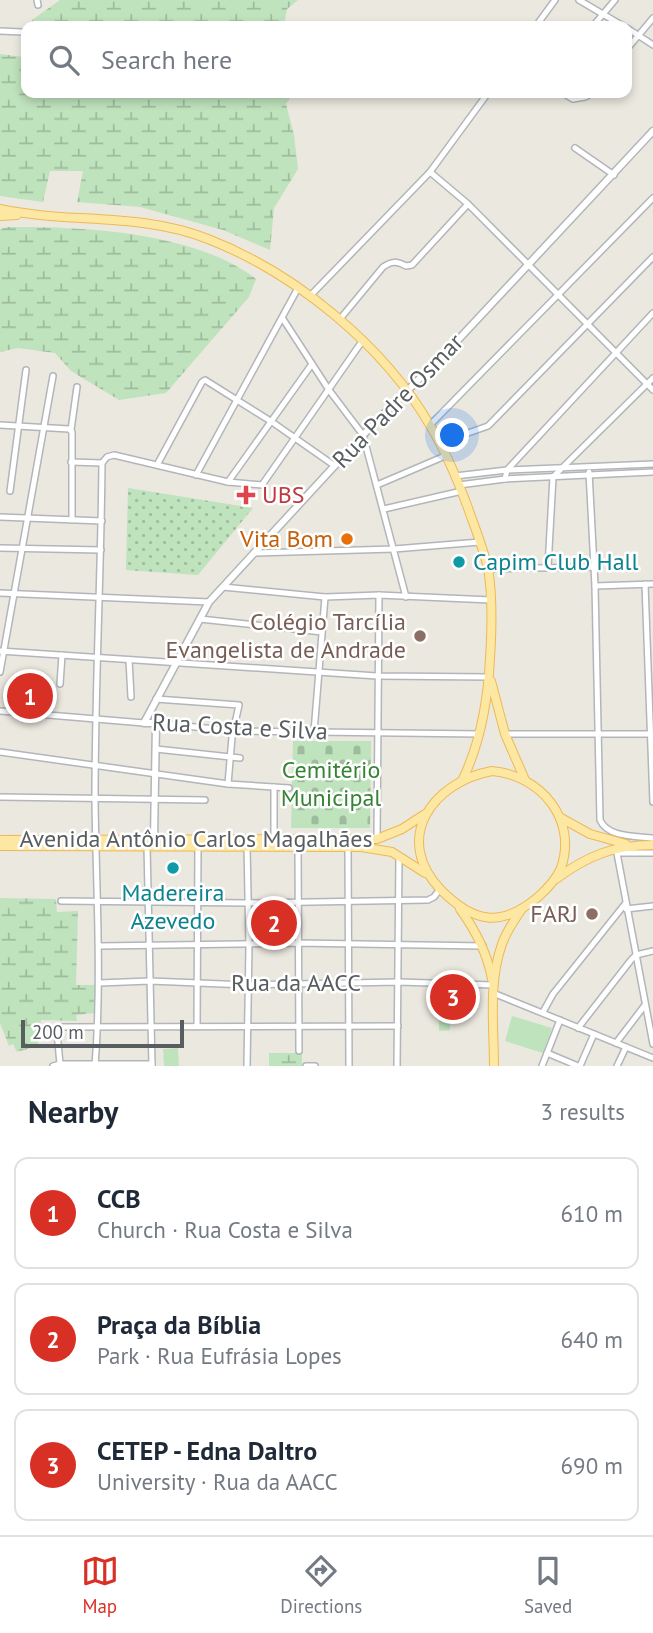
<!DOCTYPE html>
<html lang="en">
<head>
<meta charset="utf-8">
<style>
  :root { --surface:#fff; --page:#f2f2f3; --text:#1f2937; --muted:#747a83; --line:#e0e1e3; --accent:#d93025 }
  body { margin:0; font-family:"PT Sans",sans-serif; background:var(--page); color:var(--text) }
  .scale { position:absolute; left:21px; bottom:18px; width:163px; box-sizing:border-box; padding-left:7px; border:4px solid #585d60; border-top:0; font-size:19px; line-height:24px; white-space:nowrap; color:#585d60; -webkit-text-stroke:5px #fff; paint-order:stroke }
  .you { position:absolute; left:453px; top:436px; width:24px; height:24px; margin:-18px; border:5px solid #fff; border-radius:50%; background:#1a73e8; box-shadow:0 0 0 10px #1a73e833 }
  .badge { display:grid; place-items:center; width:46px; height:46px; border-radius:50%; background:var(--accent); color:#fff; font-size:23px; font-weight:700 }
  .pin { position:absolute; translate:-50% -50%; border:4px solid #fff; box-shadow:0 2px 7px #0006 }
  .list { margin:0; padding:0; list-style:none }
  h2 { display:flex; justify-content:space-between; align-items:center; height:91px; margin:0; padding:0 28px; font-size:30px }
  h2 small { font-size:23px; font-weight:400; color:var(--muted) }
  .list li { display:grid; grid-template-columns:46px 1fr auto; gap:21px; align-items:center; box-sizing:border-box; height:112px; margin:0 14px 14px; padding:0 14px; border:2px solid var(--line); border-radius:14px }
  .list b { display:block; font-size:26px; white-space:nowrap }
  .list p { margin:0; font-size:23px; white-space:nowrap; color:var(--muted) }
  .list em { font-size:23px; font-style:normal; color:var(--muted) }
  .icon { flex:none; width:38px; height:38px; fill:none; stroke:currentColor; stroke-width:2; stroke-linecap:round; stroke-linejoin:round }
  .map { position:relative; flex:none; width:653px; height:1066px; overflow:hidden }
  .search { position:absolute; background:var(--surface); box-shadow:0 4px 10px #0003; left:21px; right:21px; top:21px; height:77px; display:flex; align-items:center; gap:18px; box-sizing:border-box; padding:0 24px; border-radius:14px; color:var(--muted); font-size:26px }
  .sheet { height:469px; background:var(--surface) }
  nav { display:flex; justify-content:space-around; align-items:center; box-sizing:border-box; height:98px; border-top:2px solid var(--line); background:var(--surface); font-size:19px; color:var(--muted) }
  nav a { display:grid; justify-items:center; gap:4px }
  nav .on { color:var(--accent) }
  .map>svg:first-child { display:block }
</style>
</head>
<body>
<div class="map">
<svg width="653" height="1066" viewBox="0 0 653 1066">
  <defs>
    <pattern id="grass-dots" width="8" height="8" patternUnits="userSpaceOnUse" patternTransform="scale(1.75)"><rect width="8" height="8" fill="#bfe3bc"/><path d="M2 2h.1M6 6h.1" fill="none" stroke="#9ebb9c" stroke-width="1.8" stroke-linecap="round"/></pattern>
    <pattern id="forest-crowns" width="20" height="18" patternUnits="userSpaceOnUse" patternTransform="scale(1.75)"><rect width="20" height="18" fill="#bfe3bc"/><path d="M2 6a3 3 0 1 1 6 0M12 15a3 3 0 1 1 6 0" fill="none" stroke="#9ebb9c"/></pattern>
    <pattern id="wetland-marsh" width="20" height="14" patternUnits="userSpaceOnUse" patternTransform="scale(1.75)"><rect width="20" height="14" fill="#bfe3bc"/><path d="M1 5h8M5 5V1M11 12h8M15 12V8" fill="none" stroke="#9ebb9c"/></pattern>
    <pattern id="cemetery-stones" width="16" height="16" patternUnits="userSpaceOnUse" patternTransform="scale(1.75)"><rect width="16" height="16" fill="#bfe3bc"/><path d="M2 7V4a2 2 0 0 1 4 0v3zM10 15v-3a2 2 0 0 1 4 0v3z" fill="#9ebb9c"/></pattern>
  </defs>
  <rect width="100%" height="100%" fill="#ebe8df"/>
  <path fill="url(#grass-dots)" d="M128,488L253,508L198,575L126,570Z"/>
  <path fill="url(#forest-crowns)" d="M294,906V939L254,940L253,907Z"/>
  <g fill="url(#wetland-marsh)">
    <path d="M60,0H298L287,9L284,26H31L32,20Z"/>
    <path d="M26,45V93H293L286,104L294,135L298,169L274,208L270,250L223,230L140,207L77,202L83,171H50L43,202L0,196V54L23,57Z"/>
    <path d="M8,227C82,226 196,232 256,279L249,297L166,393L119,400L71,371L55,353L18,348L0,352V229Z"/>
    <path d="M0,898L56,899L57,912L78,911L76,985H95L94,1013L76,1015L77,1021L41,1020L38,1046L17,1052L13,1044L9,1046L0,1023Z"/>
    <rect x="269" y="1053" width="33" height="13"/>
  </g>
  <path fill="url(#cemetery-stones)" d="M293,741H371L370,828H291Z"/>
  <g fill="#bfe3bc">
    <path d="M439,1012H450V1030L439,1031Z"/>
    <path d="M512,1016L552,1028L543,1053L505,1041Z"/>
    <path d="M178,1048L179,1066H164L163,1049Z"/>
  </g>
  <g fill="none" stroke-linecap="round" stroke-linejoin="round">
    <g stroke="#b2b6ba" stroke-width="8">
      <g id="minor">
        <path d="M37,0L38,5"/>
        <path d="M579,0L623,26"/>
        <path d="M536,26L555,0"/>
        <path d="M593,26L615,0"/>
        <path d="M627,28L653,45"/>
        <path d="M0,31L22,32"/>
        <path d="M627,49L653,18"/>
        <path d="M563,93L573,99L585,97L592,93"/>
        <path d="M575,148L614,175"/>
        <path d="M430,172L468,204L653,390"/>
        <path d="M310,296L430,172L488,93"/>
        <path d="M283,319L329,390L363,435L406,597"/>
        <path d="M340,319L383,267C392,261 396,261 406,266L412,265L468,204"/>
        <path d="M0,425L69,429L72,432V520"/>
        <path d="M430,425L653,198"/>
        <path d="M71,430L77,387"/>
        <path d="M437,439L468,433L488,426L653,257"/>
        <path d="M71,462L102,463"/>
        <path d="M102,463L107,457L114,455L228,482L262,485L363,340"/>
        <path d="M157,465L202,382L205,380L272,422L335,466"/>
        <path d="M589,472L594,567"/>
        <path d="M196,475L298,288"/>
        <path d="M455,476L507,470L653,464"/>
        <path d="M505,479L507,470L653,313"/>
        <path d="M228,482L312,364"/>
        <path d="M377,485L445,456"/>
        <path d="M459,485L505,479L653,472"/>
        <path d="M10,491L26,370"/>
        <path d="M384,509L462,491"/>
        <path d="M0,517L102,521"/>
        <path d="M0,548L101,550"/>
        <path d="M255,553L394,549L480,542"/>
        <path d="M548,567L553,477L653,378"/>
        <path d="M488,569L594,567L595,586L653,584"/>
        <path d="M645,584L653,802"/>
        <path d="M595,586L600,820C608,838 636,836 653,838"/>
        <path d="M223,587L325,597L379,595L491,600"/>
        <path d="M0,593L209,602"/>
        <path d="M200,619L322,632"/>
        <path d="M0,651L377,676L489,677"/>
        <path d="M129,660L131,697"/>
        <path d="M0,672L53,376"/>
        <path d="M60,684L62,655"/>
        <path d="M156,699L239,705L232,737L228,784"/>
        <path d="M0,711L144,723"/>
        <path d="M156,723L234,731L480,734"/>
        <path d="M314,732L325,597"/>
        <path d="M505,734H653"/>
        <path d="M156,749L240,758"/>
        <path d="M0,752L228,784L289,788"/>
        <path d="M0,797L205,800"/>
        <path d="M274,839V787"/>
        <path d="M377,839L379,595"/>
        <path d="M247,845L249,946L247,1066"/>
        <path d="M147,846L152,1066"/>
        <path d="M298,847L299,1051"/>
        <path d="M348,847L349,1066"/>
        <path d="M616,848L653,1044"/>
        <path d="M617,853H653"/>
        <path d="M61,901L248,903L428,900L434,897L440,889"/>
        <path d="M626,909L653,906"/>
        <path d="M99,946L298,943L483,946"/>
        <path d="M99,983L150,981L247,985L399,982L493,985"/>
        <path d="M493,993L653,1058"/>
        <path d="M543,1012L553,994L625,904"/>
        <path d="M197,1026L198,847"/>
        <path d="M578,1028L631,960L636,955L653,951"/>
        <path d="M616,1043L645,1005"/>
        <path d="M547,1053L578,1066"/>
        <path d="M60,1064L57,1032L60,1027L398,1026"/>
        <path d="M53,1066L60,1064H152"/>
        <path d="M95,1066C102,977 96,888 95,799C95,687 101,575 102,463"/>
        <path d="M306,1066H315"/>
        <path d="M397,1066L399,856"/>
        <path d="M542,1066L560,1020"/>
        <path d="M580,1066L594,1034"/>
        <path d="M617,1066L626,1047"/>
      </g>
    </g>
    <g stroke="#b2b6ba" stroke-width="9">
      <path id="tertiary" d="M154,839L156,723H144L209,602L363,435L457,341L653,131"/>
    </g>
    <g stroke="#eeb856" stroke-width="10">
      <g id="primary">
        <path d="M0,209C70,224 139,212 208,239C295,273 384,345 431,427C446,452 458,481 468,508C475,528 483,548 488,568C493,598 492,628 490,658C488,700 481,742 462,781"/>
        <path d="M0,216L17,215"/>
        <path d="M491,681L505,734L525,780"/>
        <path d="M492,771C540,775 578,819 561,868C556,880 547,889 538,897C501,928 474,923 441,890C392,839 432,782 492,771Z"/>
        <path d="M561,818L590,834L626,844"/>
        <path d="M0,840L377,839L402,829L425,814"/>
        <path d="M0,846L361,847L392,852L425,873"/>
        <path d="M556,879C587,856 614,845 653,845"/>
        <path d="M460,909C476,931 487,952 492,979"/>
        <path d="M494,1066C494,1026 488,983 502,944C506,932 514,921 521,910"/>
      </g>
    </g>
    <use href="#minor" stroke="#fff" stroke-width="5"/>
    <use href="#tertiary" stroke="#fff" stroke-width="6"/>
    <use href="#primary" stroke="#fde8a3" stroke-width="8"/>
  </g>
  <path fill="#e0444e" stroke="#fff" stroke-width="2.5" d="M242.5 484.5h7v7h7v7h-7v7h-7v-7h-7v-7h7z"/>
  <circle fill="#e8710a" stroke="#fff" stroke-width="2.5" cx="347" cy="539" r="7"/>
  <g fill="#0f9aa8" stroke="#fff" stroke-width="2.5">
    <circle cx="459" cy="562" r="7"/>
    <circle cx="173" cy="868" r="7"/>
  </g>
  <g fill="#8d6e63" stroke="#fff" stroke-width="2.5">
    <circle cx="420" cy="636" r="7"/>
    <circle cx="592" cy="914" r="7"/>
  </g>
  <g text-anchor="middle" stroke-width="5" stroke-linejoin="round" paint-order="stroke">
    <g font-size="24" fill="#585d60" stroke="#fff">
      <text transform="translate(398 401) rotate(-46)" y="8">Rua Padre Osmar</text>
      <text transform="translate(240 727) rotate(3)" y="8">Rua Costa e Silva</text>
      <text x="196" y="847">Avenida Antônio Carlos Magalhães</text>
      <text x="296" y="991">Rua da AACC</text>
    </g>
    <g font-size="24" fill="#be3a42" stroke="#fff" text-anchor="start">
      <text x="262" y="503">UBS</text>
    </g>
    <g font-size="24" fill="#c56008" stroke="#fff" text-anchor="end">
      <text x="333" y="547">Vita Bom</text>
    </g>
    <g font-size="24" fill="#0d838f" stroke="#fff" text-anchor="start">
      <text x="473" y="570">Capim Club Hall</text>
      <text x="173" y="901" text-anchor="middle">Madereira<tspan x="173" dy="28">Azevedo</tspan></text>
    </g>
    <g font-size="24" fill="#785e54" stroke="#fff" text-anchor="end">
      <text x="406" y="630">Colégio Tarcília<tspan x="406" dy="28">Evangelista de Andrade</tspan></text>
      <text x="578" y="922">FARJ</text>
    </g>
    <g font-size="24" fill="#388236" stroke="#fff">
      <text x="331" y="778">Cemitério<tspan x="331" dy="28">Municipal</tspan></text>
    </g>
  </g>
</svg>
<div class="scale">200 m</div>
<div class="you"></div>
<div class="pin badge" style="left:30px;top:696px">1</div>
<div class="pin badge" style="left:274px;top:923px">2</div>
<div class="pin badge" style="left:453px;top:997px">3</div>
<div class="search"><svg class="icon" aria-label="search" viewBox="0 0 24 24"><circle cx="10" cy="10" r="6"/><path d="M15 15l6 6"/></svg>Search here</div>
</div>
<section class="sheet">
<h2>Nearby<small>3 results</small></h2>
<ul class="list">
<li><span class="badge">1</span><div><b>CCB</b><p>Church · Rua Costa e Silva</p></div><em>610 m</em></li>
<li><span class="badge">2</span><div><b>Praça da Bíblia</b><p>Park · Rua Eufrásia Lopes</p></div><em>640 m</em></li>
<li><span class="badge">3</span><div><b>CETEP - Edna DaItro</b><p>University · Rua da AACC</p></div><em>690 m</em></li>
</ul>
</section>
<nav>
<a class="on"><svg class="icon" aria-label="map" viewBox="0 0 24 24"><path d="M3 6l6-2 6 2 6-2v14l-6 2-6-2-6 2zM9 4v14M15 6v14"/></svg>Map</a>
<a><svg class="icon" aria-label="directions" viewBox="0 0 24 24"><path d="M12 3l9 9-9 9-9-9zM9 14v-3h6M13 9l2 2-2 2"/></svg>Directions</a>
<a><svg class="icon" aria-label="saved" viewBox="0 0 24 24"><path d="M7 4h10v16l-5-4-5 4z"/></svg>Saved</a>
</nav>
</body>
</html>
